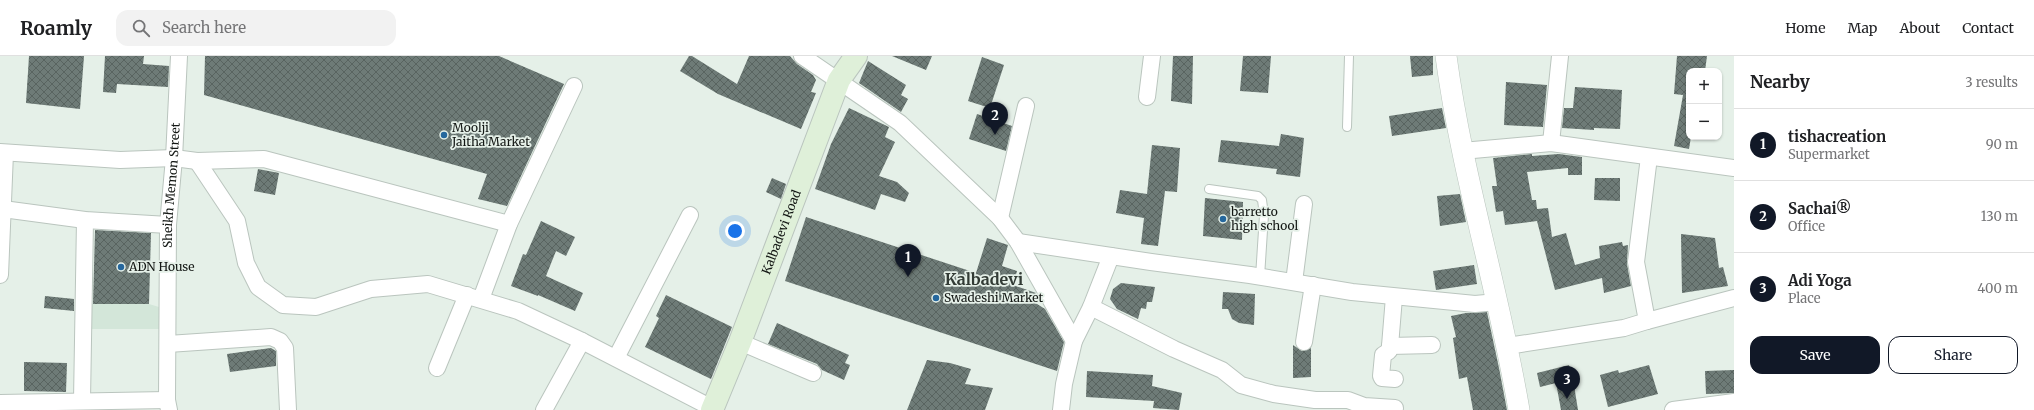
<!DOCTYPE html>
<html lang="en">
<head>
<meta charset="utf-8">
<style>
  :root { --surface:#fff; --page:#f2f2f2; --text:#202124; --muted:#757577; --line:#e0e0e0; --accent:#111827 }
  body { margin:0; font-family:Merriweather,serif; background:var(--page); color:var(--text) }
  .controls { position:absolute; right:12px; top:12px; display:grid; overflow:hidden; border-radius:8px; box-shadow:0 1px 3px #0004 }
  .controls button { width:36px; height:36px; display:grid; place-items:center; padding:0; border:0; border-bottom:1px solid var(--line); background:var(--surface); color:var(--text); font:20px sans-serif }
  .you { position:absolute; left:735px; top:175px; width:14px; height:14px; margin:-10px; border:3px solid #fff; border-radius:50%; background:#1a73e8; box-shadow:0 0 0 6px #1a73e833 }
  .badge { display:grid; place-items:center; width:26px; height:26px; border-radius:50%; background:var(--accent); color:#fff; font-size:13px; font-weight:700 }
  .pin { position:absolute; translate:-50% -33px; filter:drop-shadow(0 1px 2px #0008) }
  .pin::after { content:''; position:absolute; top:21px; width:14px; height:12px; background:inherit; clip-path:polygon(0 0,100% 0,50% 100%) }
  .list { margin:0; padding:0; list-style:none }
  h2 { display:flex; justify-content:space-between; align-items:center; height:52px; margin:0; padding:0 16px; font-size:17px }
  h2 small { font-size:13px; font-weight:400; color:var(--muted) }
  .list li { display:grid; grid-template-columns:26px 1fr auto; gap:12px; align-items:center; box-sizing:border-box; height:72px; padding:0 16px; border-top:1px solid var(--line) }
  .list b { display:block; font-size:15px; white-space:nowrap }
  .list p { margin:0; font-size:13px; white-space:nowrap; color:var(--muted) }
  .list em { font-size:13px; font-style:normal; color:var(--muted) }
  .actions { display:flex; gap:8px; padding:12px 16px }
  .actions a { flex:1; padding:9px 0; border:1px solid var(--accent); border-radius:12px; text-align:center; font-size:14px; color:var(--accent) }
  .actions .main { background:var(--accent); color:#fff }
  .icon { flex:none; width:22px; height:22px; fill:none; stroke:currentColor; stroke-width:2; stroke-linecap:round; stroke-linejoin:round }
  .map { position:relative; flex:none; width:1734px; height:354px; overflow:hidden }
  header { display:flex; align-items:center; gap:24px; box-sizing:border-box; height:56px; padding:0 20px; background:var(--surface); border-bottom:1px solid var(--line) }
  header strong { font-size:19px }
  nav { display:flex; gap:22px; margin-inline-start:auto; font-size:14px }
  .search { width:280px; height:36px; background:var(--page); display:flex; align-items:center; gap:10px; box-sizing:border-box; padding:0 14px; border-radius:12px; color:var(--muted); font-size:15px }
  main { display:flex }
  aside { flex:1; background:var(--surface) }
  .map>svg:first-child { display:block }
</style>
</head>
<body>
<header>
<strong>Roamly</strong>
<div class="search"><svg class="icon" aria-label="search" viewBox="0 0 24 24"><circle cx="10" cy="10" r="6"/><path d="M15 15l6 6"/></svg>Search here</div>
<nav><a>Home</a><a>Map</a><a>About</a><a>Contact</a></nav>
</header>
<main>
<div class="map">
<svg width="1734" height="354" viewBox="0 0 1734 354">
  <defs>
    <pattern id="building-cross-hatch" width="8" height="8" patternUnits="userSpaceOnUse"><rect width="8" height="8" fill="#6e7b77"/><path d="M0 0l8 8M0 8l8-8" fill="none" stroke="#596460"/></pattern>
  </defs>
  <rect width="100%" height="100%" fill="#e5f0e8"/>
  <path fill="#d3e6d9" d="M88,248H149L159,251L162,262L159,273H83Z"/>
  <g fill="url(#building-cross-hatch)">
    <path d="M29,0H84L80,53L26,47Z"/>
    <path d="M105,0H144L143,8L169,10L168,31L117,28L116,37L103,36Z"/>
    <path d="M205,0H499L564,28L507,150L478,143L487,118L204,39Z"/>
    <path d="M689,0H692L737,28L749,0H790L797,8L813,19L816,24L811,36L816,37L801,73L718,38L680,15Z"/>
    <path d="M892,0H932L926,14Z"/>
    <path d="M1173,0H1193L1192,48L1171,45Z"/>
    <path d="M1243,0H1271L1268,37L1240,35Z"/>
    <path d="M1410,0H1433V19L1412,21Z"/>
    <path d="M1677,0H1707L1705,15H1689V81H1691L1689,93L1674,90L1683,39L1674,38Z"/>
    <path d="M982,1L1004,9L990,52L968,45Z"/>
    <path d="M868,5L906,29L901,39L908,43L901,56L859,27Z"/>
    <path d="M1506,26L1547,29L1543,71L1504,69Z"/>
    <path d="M1575,31L1622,34L1620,73L1594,72V74L1562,72L1564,52H1573Z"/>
    <path d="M849,52L889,71L885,81L895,86L879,120L897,126L909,137L905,146L881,138L875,154L815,133L831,88Z"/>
    <path d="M1442,52L1446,72L1392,80L1389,60Z"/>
    <path d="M977,58L1012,70L1006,95L969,83Z"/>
    <path d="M1281,78L1304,82L1300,121L1276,118L1277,113L1218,106L1221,84L1279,90Z"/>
    <path d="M1152,89L1180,92L1177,136L1165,135L1158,190L1141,188L1144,162L1116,157L1120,134L1147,138Z"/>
    <path d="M1532,98V100L1559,98L1582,101V119H1568V112L1527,116L1532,144H1536L1537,153L1548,152L1552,181L1566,177L1575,209L1600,202L1599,190L1622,186L1623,190L1628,189L1627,208L1631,230L1604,237L1602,222L1555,234L1537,165L1505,169L1503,155L1496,156L1492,130H1497L1493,102Z"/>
    <path d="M258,113L279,117L275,139L254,135Z"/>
    <path d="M772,122L786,128L781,143L766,136Z"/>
    <path d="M1595,122H1620V145L1594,144Z"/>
    <path d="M1460,138L1466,166L1440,170L1437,140Z"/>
    <path d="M1205,142L1243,146L1242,184L1203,180Z"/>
    <path d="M806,161L976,217L987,182L1008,189L1002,210L1017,215L1013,229L1036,237L1034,246L1045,253L1064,286L1057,315L785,225Z"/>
    <path d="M541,165L575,181L566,200L556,195L546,220L583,237L575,255L538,239V240L511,230L523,198L526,199Z"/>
    <path d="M95,174L151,177L149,248H93Z"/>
    <path d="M1681,178L1715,182L1719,212L1723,211L1728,230L1682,237Z"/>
    <path d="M1474,209L1477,228L1436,234L1433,215Z"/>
    <path d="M1121,227L1155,231L1152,246H1147L1146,253L1141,252L1138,263L1117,253L1110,243L1113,233Z"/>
    <path d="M1223,236L1255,238L1254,269L1239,267L1232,263L1228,253H1222Z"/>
    <path d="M666,239L732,271L711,323L645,291L659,262L656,260Z"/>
    <path d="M45,240L74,243V255L44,252Z"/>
    <path d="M1487,256L1499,312L1507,354H1473L1467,321L1459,323L1453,282L1456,281L1451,260L1466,257Z"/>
    <path d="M777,267L849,299L845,307L850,309L844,324L822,314L817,308L768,288Z"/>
    <path d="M1293,289L1302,295L1311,292V321L1293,322Z"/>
    <path d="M271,292L276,295V310L230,316L227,298Z"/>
    <path d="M927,304L950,307L971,313L965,328L993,332L985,354H907Z"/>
    <path d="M24,306L67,307L66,336L24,335Z"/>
    <path d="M1569,309L1573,323L1578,354H1561L1556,327L1540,331L1537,317Z"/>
    <path d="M1649,309L1658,338L1608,351L1600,319L1618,314L1619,317Z"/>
    <path d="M1734,314V337L1706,338L1705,315Z"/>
    <path d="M1087,315L1153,319L1152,330L1182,337L1179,354L1153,352L1154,345L1086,341Z"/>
  </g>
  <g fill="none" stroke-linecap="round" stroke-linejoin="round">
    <g stroke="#bac5be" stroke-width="10">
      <g id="service">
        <path d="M1347,71L1349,0"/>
        <path d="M1209,133L1258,140L1262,144L1264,159L1260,221"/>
      </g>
    </g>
    <g stroke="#bac5be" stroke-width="18">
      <g id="minor">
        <path d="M802,0L900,67L1000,162L1018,186L1074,285"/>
        <path d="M1147,41L1152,0"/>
        <path d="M1551,87L1560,0"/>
        <path d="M1462,95L1551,87L1734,112"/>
        <path d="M0,96L120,104L174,102L197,105L264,103L509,168"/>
        <path d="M197,105L237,165L246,207L258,231L283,249L316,251L371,233L428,228L518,255L582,285L712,352"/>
        <path d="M3,153L85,164L168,169"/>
        <path d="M1000,162L1026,50"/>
        <path d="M1018,186L1151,206L1250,219L1352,236L1475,248L1497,246"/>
        <path d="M0,219L5,97"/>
        <path d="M1294,226L1304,148"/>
        <path d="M1394,241L1390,290L1389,295L1383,299L1381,320L1382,322L1395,323"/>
        <path d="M481,243L509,168L574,30"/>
        <path d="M1091,251L1174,293L1222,314L1241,329L1274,338L1315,344H1348L1364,350L1395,352"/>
        <path d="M1647,265L1734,242"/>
        <path d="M740,286L813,317"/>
        <path d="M1304,286L1313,229"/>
        <path d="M168,288L271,281L280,285L285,292L288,354"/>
        <path d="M1390,290L1432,289"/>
        <path d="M1508,290L1624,272L1647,265L1636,206L1649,101"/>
        <path d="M616,302L690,159"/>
        <path d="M437,312L467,239"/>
        <path d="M82,345L85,164"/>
        <path d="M0,347L167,344"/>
        <path id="s1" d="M169,354L167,344L168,169L174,102L179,0"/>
        <path d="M544,354L582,285"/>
        <path d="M1061,354L1064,328L1074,285L1091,251L1111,200"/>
        <path d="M1673,354L1734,346"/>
      </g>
    </g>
    <g stroke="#bac5be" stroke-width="22">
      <path id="tertiary" d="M1446,0C1462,120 1499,235 1519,354"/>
    </g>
    <g stroke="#bac5be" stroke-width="24">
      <g id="secondary">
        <path id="s2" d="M712,354L740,286L839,24L856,0"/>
      </g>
    </g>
    <use href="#service" stroke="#fff" stroke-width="8"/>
    <use href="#minor" stroke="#fff" stroke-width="16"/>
    <use href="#tertiary" stroke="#fff" stroke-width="21"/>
    <use href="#secondary" stroke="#dff0d9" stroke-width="22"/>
  </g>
  <g fill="#25679d" stroke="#e5f0e8" stroke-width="1.5">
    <circle cx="444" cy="79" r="4"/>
    <circle cx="1223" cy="163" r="4"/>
    <circle cx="121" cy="211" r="4"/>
    <circle cx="936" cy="242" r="4"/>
  </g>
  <g text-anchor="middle" stroke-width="3.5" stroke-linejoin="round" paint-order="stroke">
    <g font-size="12" fill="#131714" stroke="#e5f0e8" text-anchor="start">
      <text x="452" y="76">Moolji<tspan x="452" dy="14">Jaitha Market</tspan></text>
      <text x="1231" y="160">barretto<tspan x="1231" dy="14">high school</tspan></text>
      <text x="129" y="215">ADN House</text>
      <text x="944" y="246">Swadeshi Market</text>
    </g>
    <g font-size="12" fill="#131714" stroke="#e5f0e8">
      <text dy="4" stroke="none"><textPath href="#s1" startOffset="225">Sheikh Memon Street</textPath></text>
      <text dy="4" stroke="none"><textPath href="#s2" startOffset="191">Kalbadevi Road</textPath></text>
    </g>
    <g font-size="16" font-weight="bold" fill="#323b35" stroke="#e5f0e8">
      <text x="984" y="229">Kalbadevi</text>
    </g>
  </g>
</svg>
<div class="controls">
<button>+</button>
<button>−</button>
</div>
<div class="you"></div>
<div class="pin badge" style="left:908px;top:221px">1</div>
<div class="pin badge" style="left:995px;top:79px">2</div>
<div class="pin badge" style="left:1567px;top:343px">3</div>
</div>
<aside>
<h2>Nearby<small>3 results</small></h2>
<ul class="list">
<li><span class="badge">1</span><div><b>tishacreation</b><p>Supermarket</p></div><em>90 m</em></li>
<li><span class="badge">2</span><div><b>Sachai®</b><p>Office</p></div><em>130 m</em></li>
<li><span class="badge">3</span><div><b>Adi Yoga</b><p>Place</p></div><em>400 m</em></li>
</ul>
<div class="actions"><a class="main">Save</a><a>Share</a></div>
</aside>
</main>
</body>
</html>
